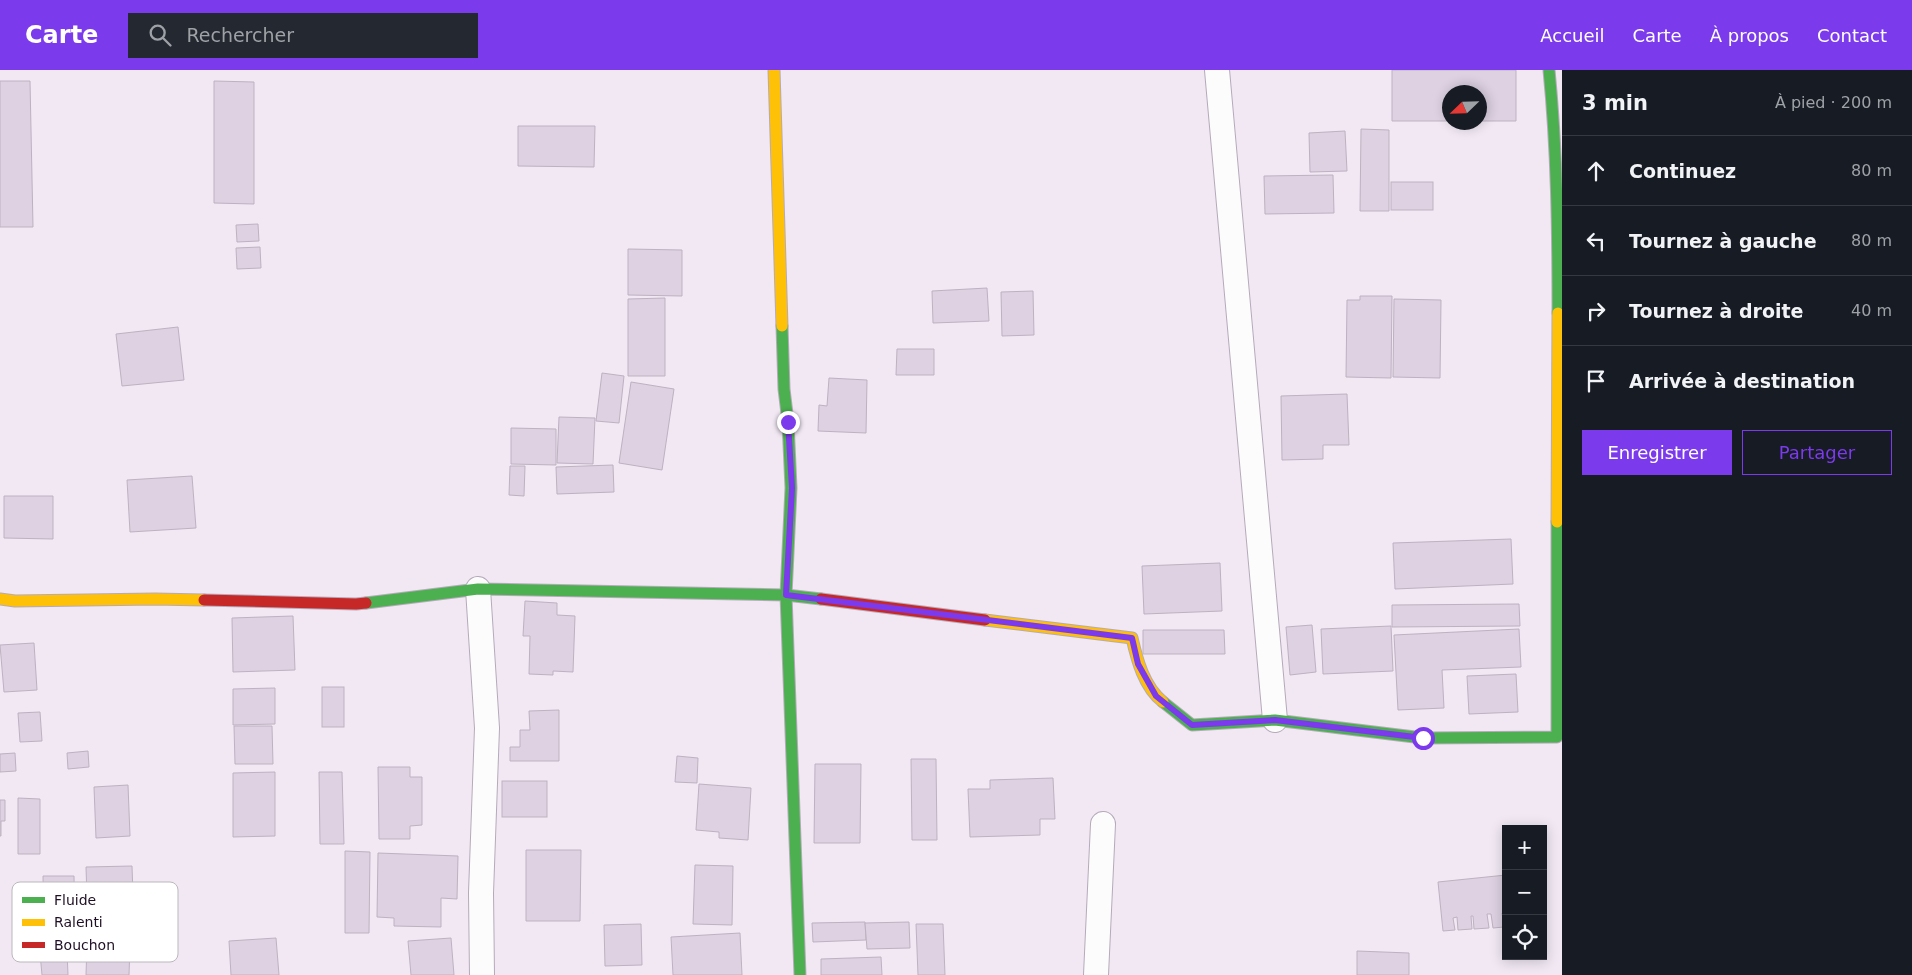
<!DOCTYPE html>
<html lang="fr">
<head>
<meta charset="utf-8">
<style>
  :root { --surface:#171b24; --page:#242831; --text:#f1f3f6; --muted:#9ea1a6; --line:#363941; --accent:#7c3aed }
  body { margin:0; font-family:"DejaVu Sans",sans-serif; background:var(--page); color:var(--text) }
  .controls { position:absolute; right:15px; bottom:15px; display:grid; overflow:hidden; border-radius:0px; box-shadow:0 2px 12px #0003 }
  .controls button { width:45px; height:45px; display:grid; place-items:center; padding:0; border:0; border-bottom:1px solid var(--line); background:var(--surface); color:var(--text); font:25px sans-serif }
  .compass { position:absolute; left:1442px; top:15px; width:45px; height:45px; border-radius:50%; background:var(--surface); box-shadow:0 2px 12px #0003; rotate:247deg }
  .stop { position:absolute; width:15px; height:15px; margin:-11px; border:4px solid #7c3aed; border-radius:50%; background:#fff }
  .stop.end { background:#7c3aed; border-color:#fff; box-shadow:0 1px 5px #0008 }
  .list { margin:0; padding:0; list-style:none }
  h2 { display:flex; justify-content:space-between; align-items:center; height:65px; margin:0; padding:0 20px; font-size:21px }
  h2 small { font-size:16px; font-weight:400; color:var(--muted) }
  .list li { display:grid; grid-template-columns:32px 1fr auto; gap:15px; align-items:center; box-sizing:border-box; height:70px; padding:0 20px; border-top:1px solid var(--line) }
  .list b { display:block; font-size:19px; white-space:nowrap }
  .list em { font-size:16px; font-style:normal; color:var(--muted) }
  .actions { display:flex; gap:10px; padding:15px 20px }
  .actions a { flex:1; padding:11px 0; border:1px solid var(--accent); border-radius:0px; text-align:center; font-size:18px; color:var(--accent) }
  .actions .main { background:var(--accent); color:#fff }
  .icon { flex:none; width:28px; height:28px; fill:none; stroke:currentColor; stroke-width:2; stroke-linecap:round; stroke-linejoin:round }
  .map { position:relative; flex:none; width:1562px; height:905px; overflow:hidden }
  header { display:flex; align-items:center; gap:30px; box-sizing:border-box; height:70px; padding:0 25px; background:var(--accent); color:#fff }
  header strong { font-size:24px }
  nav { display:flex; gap:28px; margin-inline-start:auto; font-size:18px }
  .search { width:350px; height:45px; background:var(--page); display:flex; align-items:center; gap:12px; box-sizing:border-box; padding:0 18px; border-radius:0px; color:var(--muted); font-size:19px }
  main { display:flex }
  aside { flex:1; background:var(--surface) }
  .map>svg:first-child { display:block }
</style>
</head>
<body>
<header>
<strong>Carte</strong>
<div class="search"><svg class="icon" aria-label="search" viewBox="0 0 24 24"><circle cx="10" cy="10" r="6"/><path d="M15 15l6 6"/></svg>Rechercher</div>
<nav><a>Accueil</a><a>Carte</a><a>À propos</a><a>Contact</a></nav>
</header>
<main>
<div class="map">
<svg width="1562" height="905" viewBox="0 0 1562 905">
  <rect width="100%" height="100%" fill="#f1e8f4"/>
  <g fill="#ddd1e2" stroke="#beb2c1">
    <path d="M1392,0H1516V51H1480V22H1450V51H1392Z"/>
    <path d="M0,11H30L33,157H0Z"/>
    <path d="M214,11L254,12V134L214,133Z"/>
    <path d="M518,56H595L594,97L518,96Z"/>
    <path d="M1361,59L1389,60V141H1360Z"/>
    <path d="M1345,61L1347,101L1310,102L1309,63Z"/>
    <path d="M1333,105L1334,143L1265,144L1264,106Z"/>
    <rect x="1391" y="112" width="42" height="28"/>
    <path d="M258,154L259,171L237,172L236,155Z"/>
    <path d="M260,177L261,198L237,199L236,178Z"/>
    <path d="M628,179L682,180V226L628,225Z"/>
    <path d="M987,218L989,251L933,253L932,221Z"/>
    <path d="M1033,221L1034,265L1002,266L1001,222Z"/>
    <path d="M1360,226H1392L1391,308L1346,307L1347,230H1360Z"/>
    <path d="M665,228V306H628V229Z"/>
    <path d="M1394,229L1441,230L1440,308L1393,307Z"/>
    <path d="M178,257L184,310L122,316L116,264Z"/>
    <path d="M897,279H934V305H896Z"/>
    <path d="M602,303L624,306L619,353L596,351Z"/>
    <path d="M829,308L867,310L866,363L818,361L819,335L827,336Z"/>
    <path d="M631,312L674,319L662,400L619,393Z"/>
    <path d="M1347,324L1349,375H1323V389L1282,390L1281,326Z"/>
    <path d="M559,347L595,348L593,394L557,393Z"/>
    <path d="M511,358L556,359V395L511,394Z"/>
    <path d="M613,395L614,422L557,424L556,397Z"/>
    <path d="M510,396H525L524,426L509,425Z"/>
    <path d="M192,406L196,458L130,462L127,410Z"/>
    <path d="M4,426H53V469L4,468Z"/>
    <path d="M1511,469L1513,514L1395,519L1393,473Z"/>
    <path d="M1220,493L1222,541L1144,544L1142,496Z"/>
    <path d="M525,531L557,533V545L575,546L573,602L553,601V605L529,604L530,566H523Z"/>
    <path d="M1519,534L1520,556L1392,557V535Z"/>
    <path d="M293,546L295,600L233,602L232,548Z"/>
    <path d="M1312,555L1316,602L1290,605L1286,557Z"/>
    <path d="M1391,556L1393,601L1323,604L1321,559Z"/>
    <path d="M1519,559L1521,597L1442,600L1444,638L1398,640L1394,565Z"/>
    <path d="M1143,560H1224L1225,584H1143Z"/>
    <path d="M34,573L37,620L4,622L0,575Z"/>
    <path d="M1516,604L1518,642L1469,644L1467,606Z"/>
    <rect x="322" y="617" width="22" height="40"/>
    <path d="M275,618V654L233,655V619Z"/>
    <path d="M559,640V691H510V677H520V660H530L529,641Z"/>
    <path d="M40,642L42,671L20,672L18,643Z"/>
    <path d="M234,656H272L273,694H235Z"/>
    <path d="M88,681L89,697L68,699L67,683Z"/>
    <path d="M15,683L16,701L0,702V684Z"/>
    <path d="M677,686L698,688L697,713L675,712Z"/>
    <path d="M911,689H936L937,770H912Z"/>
    <path d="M815,694H861L860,773H814Z"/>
    <path d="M378,697H410V707H422V755L410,756V769H379Z"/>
    <path d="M275,702V766L233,767V703Z"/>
    <path d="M319,702H342L344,774H320Z"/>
    <path d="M1053,708L1055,749H1040V765L970,767L968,719H990V710Z"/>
    <rect x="502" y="711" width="45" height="36"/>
    <path d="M699,714L751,718L748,770L719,768V762L696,760Z"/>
    <path d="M128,715L130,766L96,768L94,717Z"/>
    <path d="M18,728L40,729V784H18Z"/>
    <path d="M0,730H5V751H1V766H0Z"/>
    <path d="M526,780H581L580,851H526Z"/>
    <path d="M345,781L370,782L369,863H345Z"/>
    <path d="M378,783L458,786L457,829L441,828V857L394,856V848L377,847Z"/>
    <path d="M695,795L733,796L732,855L693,854Z"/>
    <path d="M132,796L134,854L88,856L86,797Z"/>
    <path d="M1506,805V843H1502L1504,857L1493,858L1491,844H1487L1489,858L1474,859L1473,846H1471L1472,859L1458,860L1457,847L1453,848L1455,860L1443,861L1438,812Z"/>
    <path d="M43,806H74L75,865H44Z"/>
    <path d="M865,852L866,870L813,872L812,853Z"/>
    <path d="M909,852L910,878L867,879L865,853Z"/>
    <path d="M641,854L642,895L605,896L604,855Z"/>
    <path d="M916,854H943L945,905H918Z"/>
    <path d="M740,863L742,905H673L671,867Z"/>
    <path d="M276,868L279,905H231L229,871Z"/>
    <path d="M451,868L454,905H411L408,871Z"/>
    <path d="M87,875L130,876L129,905H86Z"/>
    <path d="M67,881L68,905H42L40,883Z"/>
    <path d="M1357,881L1409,883V905H1357Z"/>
    <path d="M881,887L882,905H821V889Z"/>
  </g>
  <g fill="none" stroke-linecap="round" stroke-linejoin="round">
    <g stroke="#b6aaba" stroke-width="26">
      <g id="street">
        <path d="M1217,0L1275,650"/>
        <path d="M478,519L487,658L481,823L482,905"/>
        <path d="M1096,905L1103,754"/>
      </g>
    </g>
    <g stroke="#b6aaba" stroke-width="13">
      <g id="fast">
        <path d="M1549,0C1557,81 1558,161 1558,243"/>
        <path d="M782,256L784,319L788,352L791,418L786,525L800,905"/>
        <path d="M366,533L478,519L786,525L821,529"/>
        <path d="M1163,632L1192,655L1275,650L1423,668L1557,667V452"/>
      </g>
    </g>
    <g stroke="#b6aaba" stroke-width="13">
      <g id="slow">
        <path d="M774,0L782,256"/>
        <path d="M1557,452L1558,243"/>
        <path d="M0,529L15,531L155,529L204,530"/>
        <path d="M985,550L1132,568C1137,590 1144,617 1163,632"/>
      </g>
    </g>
    <g stroke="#b6aaba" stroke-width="13">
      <g id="jam">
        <path d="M821,529L985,550"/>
        <path d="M204,530L356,534L366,533"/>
      </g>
    </g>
    <use href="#street" stroke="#fdfcfd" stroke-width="24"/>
    <use href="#fast" stroke="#4caf50" stroke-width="11"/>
    <use href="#slow" stroke="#ffc107" stroke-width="11"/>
    <use href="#jam" stroke="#c62828" stroke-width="11"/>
  </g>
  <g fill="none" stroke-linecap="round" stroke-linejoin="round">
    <path stroke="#7c3aed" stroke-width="6" d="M788,352L792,418L786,525L1132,568L1138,594L1156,626L1192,655L1275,650L1423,668"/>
  </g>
  <rect x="12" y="812" width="166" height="80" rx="8" fill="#fff" stroke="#bcb7bd" stroke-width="1"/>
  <rect x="22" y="827" width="23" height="6" fill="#4caf50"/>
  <rect x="22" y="849" width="23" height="7" fill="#ffc107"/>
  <rect x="22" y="872" width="23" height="6" fill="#c62828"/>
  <g font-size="14" fill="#1f0f24">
    <text x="54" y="835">Fluide</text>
    <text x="54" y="857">Ralenti</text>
    <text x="54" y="880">Bouchon</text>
  </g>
</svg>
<div class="controls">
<button>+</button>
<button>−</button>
<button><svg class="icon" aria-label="locate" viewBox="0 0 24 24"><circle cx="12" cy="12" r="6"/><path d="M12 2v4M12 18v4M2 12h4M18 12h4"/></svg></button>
</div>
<svg class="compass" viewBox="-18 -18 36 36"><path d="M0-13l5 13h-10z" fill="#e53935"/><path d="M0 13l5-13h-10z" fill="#9ea1a6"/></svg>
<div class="stop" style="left:1423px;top:668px"></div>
<div class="stop end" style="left:788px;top:352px"></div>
</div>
<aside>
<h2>3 min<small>À pied · 200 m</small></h2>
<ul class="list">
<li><svg class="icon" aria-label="ahead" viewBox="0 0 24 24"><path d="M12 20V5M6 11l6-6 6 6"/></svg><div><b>Continuez</b></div><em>80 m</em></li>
<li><svg class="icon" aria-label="left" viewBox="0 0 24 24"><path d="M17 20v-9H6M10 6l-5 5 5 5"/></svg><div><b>Tournez à gauche</b></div><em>80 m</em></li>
<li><svg class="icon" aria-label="right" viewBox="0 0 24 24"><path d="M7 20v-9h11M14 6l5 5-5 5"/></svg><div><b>Tournez à droite</b></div><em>40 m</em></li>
<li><svg class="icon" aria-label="arrive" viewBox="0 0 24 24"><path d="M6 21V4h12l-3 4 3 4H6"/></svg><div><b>Arrivée à destination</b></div></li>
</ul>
<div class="actions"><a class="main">Enregistrer</a><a>Partager</a></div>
</aside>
</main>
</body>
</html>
